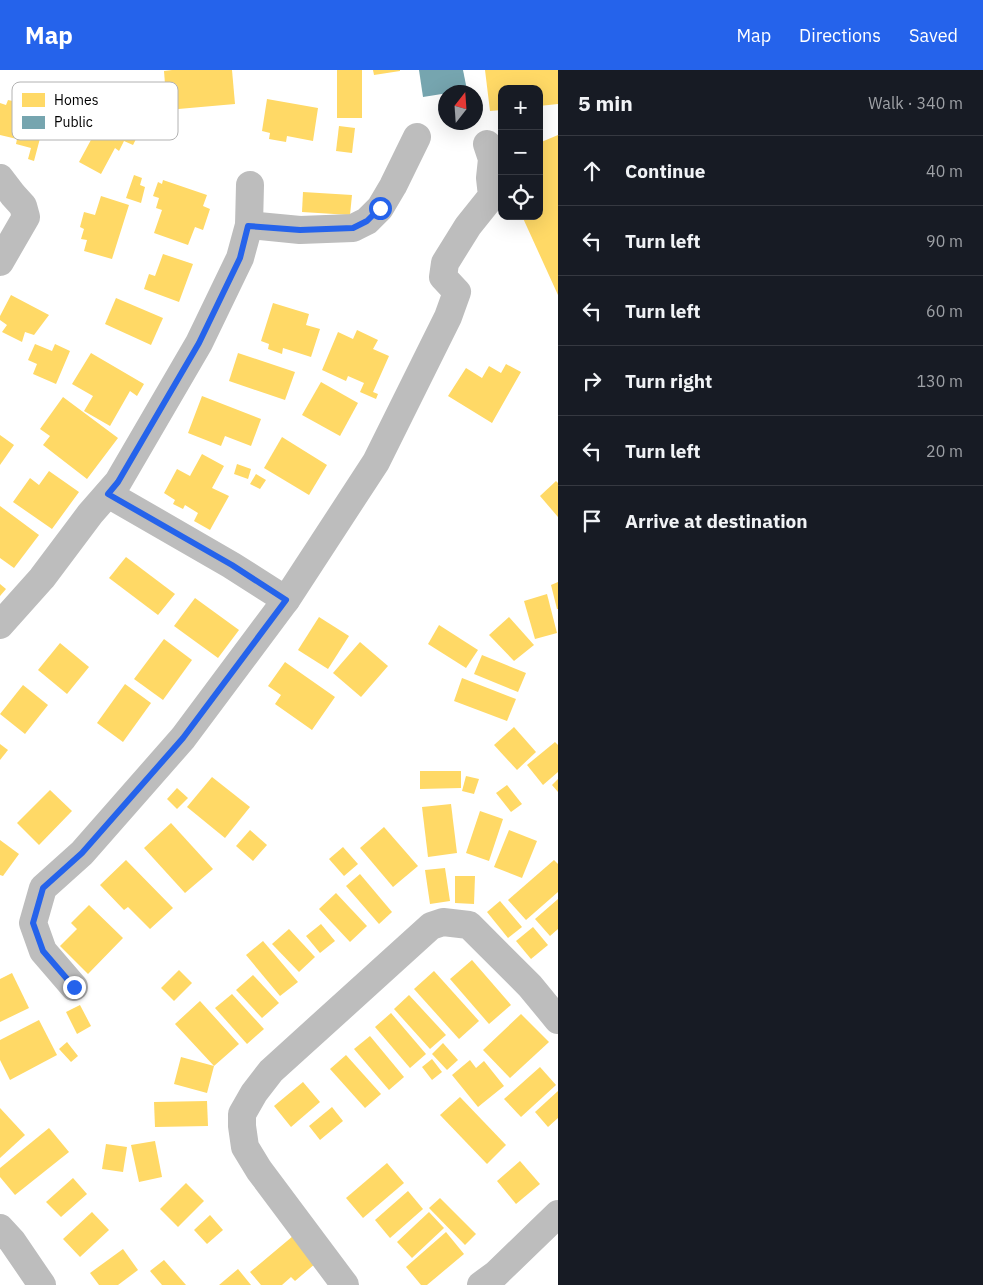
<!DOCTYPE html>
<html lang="en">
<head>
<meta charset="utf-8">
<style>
  :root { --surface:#171b24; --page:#20242c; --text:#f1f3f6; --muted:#9ea1a6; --line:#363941; --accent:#2563eb }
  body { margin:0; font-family:"IBM Plex Sans",sans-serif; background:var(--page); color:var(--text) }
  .controls { position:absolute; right:15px; top:15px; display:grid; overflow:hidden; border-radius:10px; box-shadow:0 5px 20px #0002 }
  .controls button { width:45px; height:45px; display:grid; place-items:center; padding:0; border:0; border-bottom:1px solid var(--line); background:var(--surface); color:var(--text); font:25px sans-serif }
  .compass { position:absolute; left:438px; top:15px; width:45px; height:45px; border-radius:50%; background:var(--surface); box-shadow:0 5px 20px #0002; rotate:17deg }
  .stop { position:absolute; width:15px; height:15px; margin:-11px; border:4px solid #2563eb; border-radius:50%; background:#fff }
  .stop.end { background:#2563eb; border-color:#fff; box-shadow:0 1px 5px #0008 }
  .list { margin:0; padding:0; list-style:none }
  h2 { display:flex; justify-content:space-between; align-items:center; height:65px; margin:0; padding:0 20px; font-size:21px }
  h2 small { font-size:16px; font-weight:400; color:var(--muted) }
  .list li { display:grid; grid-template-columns:32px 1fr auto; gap:15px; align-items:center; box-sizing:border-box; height:70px; padding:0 20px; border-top:1px solid var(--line) }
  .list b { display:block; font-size:19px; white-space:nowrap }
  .list em { font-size:16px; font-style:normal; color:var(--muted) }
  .icon { flex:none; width:28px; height:28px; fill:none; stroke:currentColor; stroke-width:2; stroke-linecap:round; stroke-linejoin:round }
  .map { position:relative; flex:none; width:558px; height:1215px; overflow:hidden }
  header { display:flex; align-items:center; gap:30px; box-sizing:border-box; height:70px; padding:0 25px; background:var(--accent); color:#fff }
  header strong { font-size:24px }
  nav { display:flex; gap:28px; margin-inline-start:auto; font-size:18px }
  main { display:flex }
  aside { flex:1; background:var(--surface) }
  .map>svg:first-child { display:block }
</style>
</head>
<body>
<header>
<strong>Map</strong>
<nav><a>Map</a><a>Directions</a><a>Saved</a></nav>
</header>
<main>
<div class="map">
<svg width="558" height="1215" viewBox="0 0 558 1215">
  <rect width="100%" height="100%" fill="#fff"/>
  <g fill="#ffd966">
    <path d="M172,0H232L235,34L167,40L164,1Z"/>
    <rect x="337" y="0" width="25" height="48"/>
    <path d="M373,0H400V1L374,5Z"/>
    <path d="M485,0H558V34L539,36V19H502V40L490,41Z"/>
    <path d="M121,14L147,28L132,56L140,61L133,75L124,71L119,81L115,78L101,104L79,92L92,68L82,63L97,34L108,39Z"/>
    <path d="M24,27L43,32L41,40L47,42L34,91L28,89L31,78L16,74L17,69L0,65V33L6,35L8,30L22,33Z"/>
    <path d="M267,29L318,38L313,71L287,66L286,72L269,69L270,63L262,61Z"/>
    <path d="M339,56L355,58L352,83L336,81Z"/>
    <path d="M558,65V225L522,146H539V73Z"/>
    <path d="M134,105L142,108L140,115L145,117L141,133L126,128Z"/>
    <path d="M163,110L207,125L203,136L210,139L203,160L195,157L188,175L154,163L162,140L156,138L159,128L153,126L158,112L162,114Z"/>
    <path d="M303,122L352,125L350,145L302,142Z"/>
    <path d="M101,126L129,135L112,189L84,181L87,170L81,169L84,159L80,157L84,142L95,145Z"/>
    <path d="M163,184L193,194L179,232L144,219L149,204L155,206Z"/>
    <path d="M11,225L49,245L34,265L25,262L22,272L2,262L7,255L0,250V246Z"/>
    <path d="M116,228L163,248L151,275L105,254Z"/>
    <path d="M273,233L309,244L306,255L320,259L311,287L283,278L282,284L268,279L269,274L261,271Z"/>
    <path d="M357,260L378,270L373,279L389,286L373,322L378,324L376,329L360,322L364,313L348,306L346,311L322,300L338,262L353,269Z"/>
    <path d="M35,274L52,281L55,274L70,281L56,314L33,304L37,294L28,290Z"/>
    <path d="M91,283L144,314L137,326L130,321L110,356L84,341L93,326L72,314Z"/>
    <path d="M238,283L295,302L285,330L229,311Z"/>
    <path d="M506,294L521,302L492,353L448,326L466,298L482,308L489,296L501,303Z"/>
    <path d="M321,312L358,333L340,366L302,345Z"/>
    <path d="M202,326L261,349L251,376L225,366L221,376L188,363Z"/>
    <path d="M63,327L118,368L87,409L43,375L50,366L40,359Z"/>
    <path d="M0,365L14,375L0,395Z"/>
    <path d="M282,367L327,395L309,425L264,398Z"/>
    <path d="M202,384L224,396L212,418L229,426L210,460L194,451L198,443L185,435L183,439L173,434L175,430L164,423L177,399L190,406Z"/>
    <path d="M237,394L251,399L248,409L234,404Z"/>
    <path d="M49,401L79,422L52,459L13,432L30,408L39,415Z"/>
    <path d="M256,404L266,410L260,419L250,414Z"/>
    <path d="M556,411L558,413V447L540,426Z"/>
    <path d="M0,436L39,465L14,498L0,488Z"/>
    <path d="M126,487L175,524L158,545L109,508Z"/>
    <path d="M558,512V539H557L551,515Z"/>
    <path d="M0,514L6,519L0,526Z"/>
    <path d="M547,524L557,563L535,569L524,531Z"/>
    <path d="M195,528L239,560L218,588L174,556Z"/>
    <path d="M319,547L349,566L328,599L298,580Z"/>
    <path d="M509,547L534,575L514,591L489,565Z"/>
    <path d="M439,555L478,580L466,598L428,574Z"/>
    <path d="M164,569L192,590L163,630L134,609Z"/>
    <path d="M360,572L388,596L361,627L333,603Z"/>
    <path d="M60,573L89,597L67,624L38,600Z"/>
    <path d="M482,585L526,603L518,622L474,604Z"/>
    <path d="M285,592L335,627L312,660L275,634L281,625L268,616Z"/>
    <path d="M462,608L516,629L507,651L454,631Z"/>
    <path d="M125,614L151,633L123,672L97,653Z"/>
    <path d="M23,615L48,635L25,664L0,644Z"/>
    <path d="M514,657L536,682L517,700L494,675Z"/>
    <path d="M555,672L558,675V702L543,715L527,695Z"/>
    <path d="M0,674L8,680L0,690Z"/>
    <path d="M420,701H461V718L420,719Z"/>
    <path d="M466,706L479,709L474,724L462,721Z"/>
    <path d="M212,707L250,737L225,768L187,737Z"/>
    <path d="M558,709V722L552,715Z"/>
    <path d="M507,715L522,734L511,742L496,723Z"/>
    <path d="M177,718L188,728L177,739L167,729Z"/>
    <path d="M50,720L72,741L39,775L17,753Z"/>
    <path d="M451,734L457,783L428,787L422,737Z"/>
    <path d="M480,741L503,749L489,791L466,783Z"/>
    <path d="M171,753L213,799L185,823L144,778Z"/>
    <path d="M384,757L418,796L393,817L360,778Z"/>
    <path d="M250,760L267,775L253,791L236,776Z"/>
    <path d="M509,760L537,771L522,808L494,797Z"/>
    <path d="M0,770L19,784L3,806L0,805Z"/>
    <path d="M343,777L358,794L344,806L329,789Z"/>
    <path d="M126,790L173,838L150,859L128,837L124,840L100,815Z"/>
    <path d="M554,790L558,794V822L526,850L508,830Z"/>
    <path d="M445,798L450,831L430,834L425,800Z"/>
    <path d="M360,804L392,842L379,854L346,816Z"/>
    <path d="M455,806H475L474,834L455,833Z"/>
    <path d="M336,823L367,856L350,872L319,839Z"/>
    <path d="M558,829V859L550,866L535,849Z"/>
    <path d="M500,831L522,857L508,868L487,842Z"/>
    <path d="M89,835L123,868L88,904L60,876L77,859L71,853Z"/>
    <path d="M321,854L335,871L320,883L306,866Z"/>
    <path d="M533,857L548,875L531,889L516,871Z"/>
    <path d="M289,859L315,887L299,902L272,874Z"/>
    <path d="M263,871L298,912L280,926L246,885Z"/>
    <path d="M472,890L511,935L489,954L450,909Z"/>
    <path d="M179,900L192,913L174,931L161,918Z"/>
    <path d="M434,901L479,951L459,969L414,919Z"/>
    <path d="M12,903L29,938L0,952V909Z"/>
    <path d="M253,905L279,933L262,948L236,920Z"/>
    <path d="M232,924L264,959L247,974L215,938Z"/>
    <path d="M409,925L446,965L430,979L394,939Z"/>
    <path d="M200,931L239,974L214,996L207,1023L174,1014L181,987L214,996L175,954Z"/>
    <path d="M80,935L91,956L77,964L66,942Z"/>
    <path d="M391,943L426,984L410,998L375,957Z"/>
    <path d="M521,944L549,972L510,1008L483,980Z"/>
    <path d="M39,950L57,985L10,1010L0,990V970Z"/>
    <path d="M370,966L404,1007L389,1020L354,979Z"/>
    <path d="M67,972L78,986L71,992L59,979Z"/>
    <path d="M443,973L458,990L447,1000L432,984Z"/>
    <path d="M346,985L381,1024L365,1038L330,999Z"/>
    <path d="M432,989L442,1002L432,1010L422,997Z"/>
    <path d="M470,990L476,998L484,991L504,1016L478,1037L452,1005Z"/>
    <path d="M540,997L556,1015L521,1047L504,1029Z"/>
    <path d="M303,1012L320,1032L291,1057L274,1036Z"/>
    <path d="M558,1021V1048L548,1057L535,1042Z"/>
    <path d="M460,1027L506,1075L487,1094L440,1045Z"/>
    <path d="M207,1031L208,1056L155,1057L154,1032Z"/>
    <path d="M332,1037L343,1051L320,1070L309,1056Z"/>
    <path d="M0,1038L25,1065L0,1088Z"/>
    <path d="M49,1058L69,1082L15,1125L0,1107V1098Z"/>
    <path d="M155,1071L162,1107L139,1112L131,1075Z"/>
    <path d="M106,1074L127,1077L123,1102L102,1099Z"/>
    <path d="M520,1091L540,1114L516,1134L497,1111Z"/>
    <path d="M387,1093L404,1113L363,1148L346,1128Z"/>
    <path d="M73,1108L87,1124L61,1147L46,1132Z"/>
    <path d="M186,1113L204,1131L178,1157L160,1139Z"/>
    <path d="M408,1121L423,1139L390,1168L375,1150Z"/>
    <path d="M440,1128L476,1164L465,1175L429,1138Z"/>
    <path d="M92,1142L109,1160L80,1187L63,1169Z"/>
    <path d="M429,1142L444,1158L412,1188L397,1172Z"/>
    <path d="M210,1145L223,1160L207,1174L194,1160Z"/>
    <path d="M446,1162L464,1184L427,1215H421L406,1197Z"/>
    <path d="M293,1166L316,1193L295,1211L291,1207L282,1215H261L250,1202Z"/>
    <path d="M123,1179L138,1200L118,1215H99L90,1203Z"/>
    <path d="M164,1190L186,1215H162L150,1201Z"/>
    <path d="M238,1199L251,1215H219Z"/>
  </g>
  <path fill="#76a5af" d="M419,0H463L467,20L423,27Z"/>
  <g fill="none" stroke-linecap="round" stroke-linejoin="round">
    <g stroke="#bdbdbd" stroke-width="28">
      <path d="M0,108L13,125L23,136L26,147L0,192"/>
      <path d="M249,155L300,160L353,158L367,151L380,138L393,116L417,67"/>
      <path d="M108,424L231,495L286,530"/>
      <path d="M0,555L42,508L90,444L118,412L199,273L240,188L249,155L250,115"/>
      <path d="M74,917L43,881L33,853L43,818L82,783L183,668L286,530L376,392L448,247L457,222L443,207L445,193L468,156L492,126L490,108L492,89L487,74"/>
      <path d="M0,1158L12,1171L42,1215"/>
      <path d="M345,1215L259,1100L245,1077L242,1056V1044L254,1023L271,1001L431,856L443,852L469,855L530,916L558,950"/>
      <path d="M481,1215L496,1204L558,1144"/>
    </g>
  </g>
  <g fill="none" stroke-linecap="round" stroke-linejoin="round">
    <path stroke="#2563eb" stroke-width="6" d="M74,917L43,881L33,853L43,818L82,783L183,668L286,530L232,495L108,424L118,412L199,273L240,188L248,156L300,160L353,158L367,151L380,138"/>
  </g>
  <rect x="12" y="12" width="166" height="58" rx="8" fill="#fff" stroke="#b2b2b2" stroke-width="1"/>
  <rect x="22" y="23" width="23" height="14" fill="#ffd966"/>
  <rect x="22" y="46" width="23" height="13" fill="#76a5af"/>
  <g font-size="14" fill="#000">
    <text x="54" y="35">Homes</text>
    <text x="54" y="57">Public</text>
  </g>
</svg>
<div class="controls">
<button>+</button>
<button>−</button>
<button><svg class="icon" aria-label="locate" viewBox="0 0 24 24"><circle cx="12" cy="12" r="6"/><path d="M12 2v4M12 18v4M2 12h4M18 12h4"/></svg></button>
</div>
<svg class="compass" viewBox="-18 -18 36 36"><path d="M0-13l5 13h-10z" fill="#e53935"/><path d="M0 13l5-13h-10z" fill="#9ea1a6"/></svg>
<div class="stop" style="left:380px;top:138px"></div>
<div class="stop end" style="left:74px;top:917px"></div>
</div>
<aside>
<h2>5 min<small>Walk · 340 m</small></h2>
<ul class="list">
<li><svg class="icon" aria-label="ahead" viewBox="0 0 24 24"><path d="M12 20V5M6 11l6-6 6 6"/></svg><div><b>Continue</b></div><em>40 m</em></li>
<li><svg class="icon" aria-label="left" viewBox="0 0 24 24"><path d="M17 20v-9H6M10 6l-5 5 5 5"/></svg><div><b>Turn left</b></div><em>90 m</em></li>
<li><svg class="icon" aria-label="left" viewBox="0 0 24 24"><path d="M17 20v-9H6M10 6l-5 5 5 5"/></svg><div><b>Turn left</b></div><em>60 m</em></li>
<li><svg class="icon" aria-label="right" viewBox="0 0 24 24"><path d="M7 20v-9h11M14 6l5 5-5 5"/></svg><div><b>Turn right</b></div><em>130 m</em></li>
<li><svg class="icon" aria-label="left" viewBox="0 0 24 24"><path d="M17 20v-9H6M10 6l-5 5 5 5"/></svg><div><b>Turn left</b></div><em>20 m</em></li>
<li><svg class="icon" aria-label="arrive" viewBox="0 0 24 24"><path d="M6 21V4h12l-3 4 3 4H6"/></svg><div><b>Arrive at destination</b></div></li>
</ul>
</aside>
</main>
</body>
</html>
